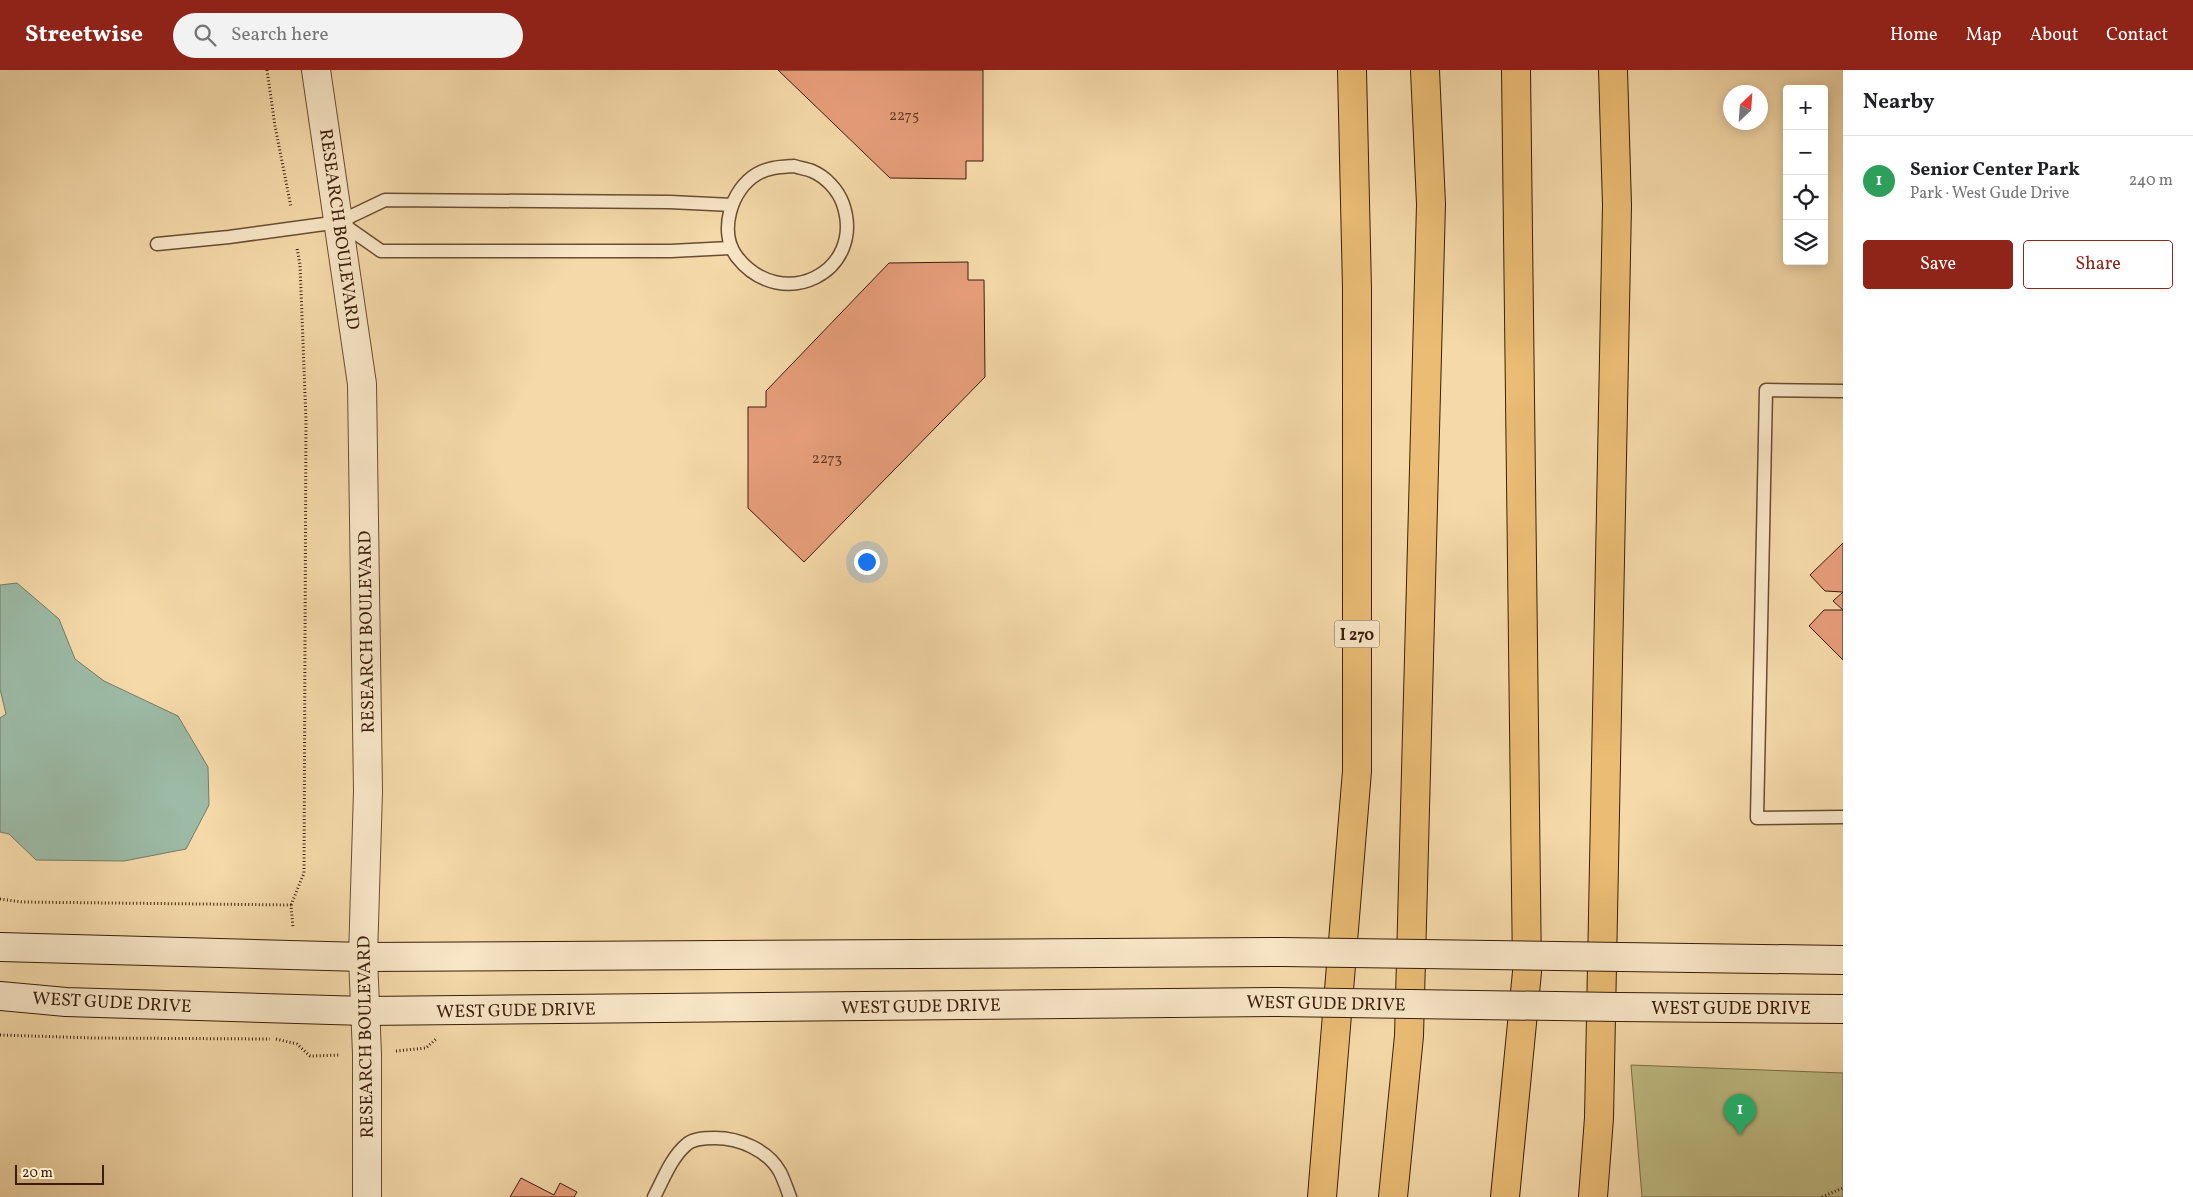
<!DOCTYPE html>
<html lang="en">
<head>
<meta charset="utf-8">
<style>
  :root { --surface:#fff; --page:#f2f2f2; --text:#202124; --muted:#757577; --line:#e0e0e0; --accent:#8f2418 }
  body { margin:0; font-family:Vollkorn,serif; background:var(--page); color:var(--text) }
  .controls { position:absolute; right:15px; top:15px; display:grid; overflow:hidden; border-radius:5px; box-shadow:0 2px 12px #0003 }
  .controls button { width:45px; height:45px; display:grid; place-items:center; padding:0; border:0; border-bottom:1px solid var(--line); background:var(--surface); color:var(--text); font:25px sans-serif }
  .compass { position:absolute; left:1723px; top:15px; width:45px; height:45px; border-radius:50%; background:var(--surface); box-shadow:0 2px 12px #0003; rotate:25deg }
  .scale { position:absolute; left:15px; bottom:12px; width:89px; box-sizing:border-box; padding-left:5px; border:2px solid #3a1e0a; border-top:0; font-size:14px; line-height:18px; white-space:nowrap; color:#3a1e0a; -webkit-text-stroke:4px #f8e6c7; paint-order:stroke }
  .you { position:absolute; left:866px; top:491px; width:18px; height:18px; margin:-12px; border:4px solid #fff; border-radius:50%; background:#1a73e8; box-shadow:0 0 0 8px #1a73e833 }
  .badge { display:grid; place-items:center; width:32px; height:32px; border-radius:50%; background:var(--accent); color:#fff; font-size:16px; font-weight:700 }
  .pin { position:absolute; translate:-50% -41px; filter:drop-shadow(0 1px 2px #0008) }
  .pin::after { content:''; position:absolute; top:26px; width:18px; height:15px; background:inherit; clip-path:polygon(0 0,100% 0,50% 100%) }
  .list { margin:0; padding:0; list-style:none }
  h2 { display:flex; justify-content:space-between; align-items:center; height:65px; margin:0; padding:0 20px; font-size:21px }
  h2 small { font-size:16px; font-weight:400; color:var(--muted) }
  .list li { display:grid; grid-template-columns:32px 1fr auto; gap:15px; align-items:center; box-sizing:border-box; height:90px; padding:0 20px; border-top:1px solid var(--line) }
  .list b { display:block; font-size:19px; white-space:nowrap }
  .list p { margin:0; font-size:16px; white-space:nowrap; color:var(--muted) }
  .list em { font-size:16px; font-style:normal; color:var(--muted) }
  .actions { display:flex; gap:10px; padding:15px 20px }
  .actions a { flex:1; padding:11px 0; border:1px solid var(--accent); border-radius:5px; text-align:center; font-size:18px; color:var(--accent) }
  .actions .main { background:var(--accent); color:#fff }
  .icon { flex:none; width:28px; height:28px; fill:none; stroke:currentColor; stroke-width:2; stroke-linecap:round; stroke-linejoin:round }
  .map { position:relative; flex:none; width:1843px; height:1127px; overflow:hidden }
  header { display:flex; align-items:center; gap:30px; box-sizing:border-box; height:70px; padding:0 25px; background:var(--accent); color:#fff }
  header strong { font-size:24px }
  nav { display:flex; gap:28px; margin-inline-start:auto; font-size:18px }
  .search { width:350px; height:45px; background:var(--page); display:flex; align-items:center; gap:12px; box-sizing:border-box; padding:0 18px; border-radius:28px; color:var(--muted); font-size:19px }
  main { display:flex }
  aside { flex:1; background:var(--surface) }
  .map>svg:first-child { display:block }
</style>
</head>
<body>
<header>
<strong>Streetwise</strong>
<div class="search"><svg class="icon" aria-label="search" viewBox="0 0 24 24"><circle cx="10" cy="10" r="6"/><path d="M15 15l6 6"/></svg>Search here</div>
<nav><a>Home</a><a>Map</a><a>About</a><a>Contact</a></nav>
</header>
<main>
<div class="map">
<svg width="1843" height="1127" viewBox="0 0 1843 1127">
  <rect width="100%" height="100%" fill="#f5d9a9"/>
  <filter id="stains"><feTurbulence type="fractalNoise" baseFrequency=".004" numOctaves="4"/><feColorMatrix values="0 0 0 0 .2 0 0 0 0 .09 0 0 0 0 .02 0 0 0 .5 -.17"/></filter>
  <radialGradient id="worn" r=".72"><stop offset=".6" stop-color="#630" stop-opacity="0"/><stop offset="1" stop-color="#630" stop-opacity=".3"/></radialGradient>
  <path fill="#c0be85" stroke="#7d6e48" d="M1631,995L1843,1003V1127H1642Z"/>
  <path fill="#9cbaa6" stroke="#757c68" d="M17,513L59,549L75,589L104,611L178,646L208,697L209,735L186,779L124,791L36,790L9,764L0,762V648L6,644L0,619V515Z"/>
  <g fill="#e79e7b" stroke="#3a1e0a">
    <path d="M778,0H983V91H966V109L890,108Z"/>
    <path d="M968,192V210H984L985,307L804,492L748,438V337H766V321L889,193Z"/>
    <path d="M1843,473V522L1825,521L1810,505Z"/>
    <path d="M1843,522V540L1833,531Z"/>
    <path d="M1824,540H1843V590L1809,556Z"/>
    <path d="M521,1108L554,1125L560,1113L577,1122L574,1127H510Z"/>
  </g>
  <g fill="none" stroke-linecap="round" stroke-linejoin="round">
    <g stroke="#694d32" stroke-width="15">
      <g id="service">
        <path d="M794,96C800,98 807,99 812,101C826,107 838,120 843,134C866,202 782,244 737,187C718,162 731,119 757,104C769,97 781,97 794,96Z"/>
        <path d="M341,153L381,181H671L730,178"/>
        <path d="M157,174L229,167L339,152L385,130L670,132L732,135"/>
        <path d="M1843,321L1766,320L1757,748L1843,747"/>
        <path d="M654,1127C663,1110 671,1088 686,1075C693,1068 706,1068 715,1068C739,1068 768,1080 780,1102C784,1110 787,1119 790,1127"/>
      </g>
    </g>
    <g stroke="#694d32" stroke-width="30">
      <path id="tertiary" d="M316,0L362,314L368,721L363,887L367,984V1127"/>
    </g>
    <g stroke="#3a1e0a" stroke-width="30">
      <g id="secondary">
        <path d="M0,877L363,887L1282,882"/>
        <path d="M1621,887L1843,890"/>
        <path d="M0,926L66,932L365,941L1278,932"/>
        <path d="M1618,937L1843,939"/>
      </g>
    </g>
    <g stroke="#3a1e0a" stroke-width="30">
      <g id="motorway">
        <path d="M1322,1127L1357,701V219L1352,0"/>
        <path d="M1393,1127L1409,966L1431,134L1425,0"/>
        <path d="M1505,1127L1527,902L1516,0"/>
        <path d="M1593,1127L1599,1048L1617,135L1613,0"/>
      </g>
    </g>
    <g stroke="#3a1e0a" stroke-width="3" stroke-dasharray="1 2.5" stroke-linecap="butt">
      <path d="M267,0L275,56L291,137"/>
      <path d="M0,829L22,832L291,835L293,858"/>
      <path d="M291,835L304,803L306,350L300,195L297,178"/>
      <path d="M0,965L94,968L270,969"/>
      <path d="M276,969L297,974L310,986L340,985"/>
      <path d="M396,981L426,978L436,969"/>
      <path d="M1822,1127L1843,1118"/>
    </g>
    <use href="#service" stroke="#f8e6c7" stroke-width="12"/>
    <use href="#tertiary" stroke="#f8e6c7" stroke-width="28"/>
    <use href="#secondary" stroke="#f8e6c7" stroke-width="28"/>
    <use href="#motorway" stroke="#eabc74" stroke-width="28"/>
    <g stroke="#3a1e0a" stroke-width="30" stroke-linecap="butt">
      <g id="secondary-bridge">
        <path d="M1282,882L1621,887"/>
        <path d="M1278,932L1618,937"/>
      </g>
    </g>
    <use href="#secondary-bridge" stroke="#f8e6c7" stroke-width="28"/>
  </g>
  <g text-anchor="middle" stroke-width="5" stroke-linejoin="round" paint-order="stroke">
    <g font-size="15" fill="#653e26">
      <text x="904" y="50">2275</text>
      <text x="827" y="393">2273</text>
    </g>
    <rect fill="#f8e6c7" stroke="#735a43" stroke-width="1" x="1334.5" y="550.5" width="45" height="27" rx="4"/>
    <g font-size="16" font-weight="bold" fill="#3a1e0a">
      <text x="1357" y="570">I 270</text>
    </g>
    <g font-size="18" fill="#3a1e0a" stroke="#f8e6c7">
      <text transform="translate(340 159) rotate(82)" y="6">RESEARCH BOULEVARD</text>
      <text transform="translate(366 562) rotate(-91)" y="6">RESEARCH BOULEVARD</text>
      <text transform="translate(112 932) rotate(3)" y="6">WEST GUDE DRIVE</text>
      <text transform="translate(1326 933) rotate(1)" y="6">WEST GUDE DRIVE</text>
      <text transform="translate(921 936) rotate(-1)" y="6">WEST GUDE DRIVE</text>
      <text x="1731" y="944">WEST GUDE DRIVE</text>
      <text transform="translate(516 940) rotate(-1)" y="6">WEST GUDE DRIVE</text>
      <text transform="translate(365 967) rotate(-91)" y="6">RESEARCH BOULEVARD</text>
    </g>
  </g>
  <rect width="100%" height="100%" filter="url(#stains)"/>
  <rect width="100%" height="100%" fill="url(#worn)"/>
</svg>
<div class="controls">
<button>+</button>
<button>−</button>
<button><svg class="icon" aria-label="locate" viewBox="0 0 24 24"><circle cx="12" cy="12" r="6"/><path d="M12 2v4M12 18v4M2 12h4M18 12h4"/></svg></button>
<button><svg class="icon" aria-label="layers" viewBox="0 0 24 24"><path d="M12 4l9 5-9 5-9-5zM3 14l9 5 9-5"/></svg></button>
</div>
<svg class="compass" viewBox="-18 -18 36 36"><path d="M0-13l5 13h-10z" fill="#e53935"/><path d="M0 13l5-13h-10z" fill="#757577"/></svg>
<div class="scale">20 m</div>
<div class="you"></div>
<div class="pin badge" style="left:1740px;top:1065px;background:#2e9e5b">1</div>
</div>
<aside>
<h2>Nearby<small></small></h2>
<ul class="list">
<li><span class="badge" style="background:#2e9e5b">1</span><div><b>Senior Center Park</b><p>Park · West Gude Drive</p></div><em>240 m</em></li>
</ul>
<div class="actions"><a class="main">Save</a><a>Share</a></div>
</aside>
</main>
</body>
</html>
